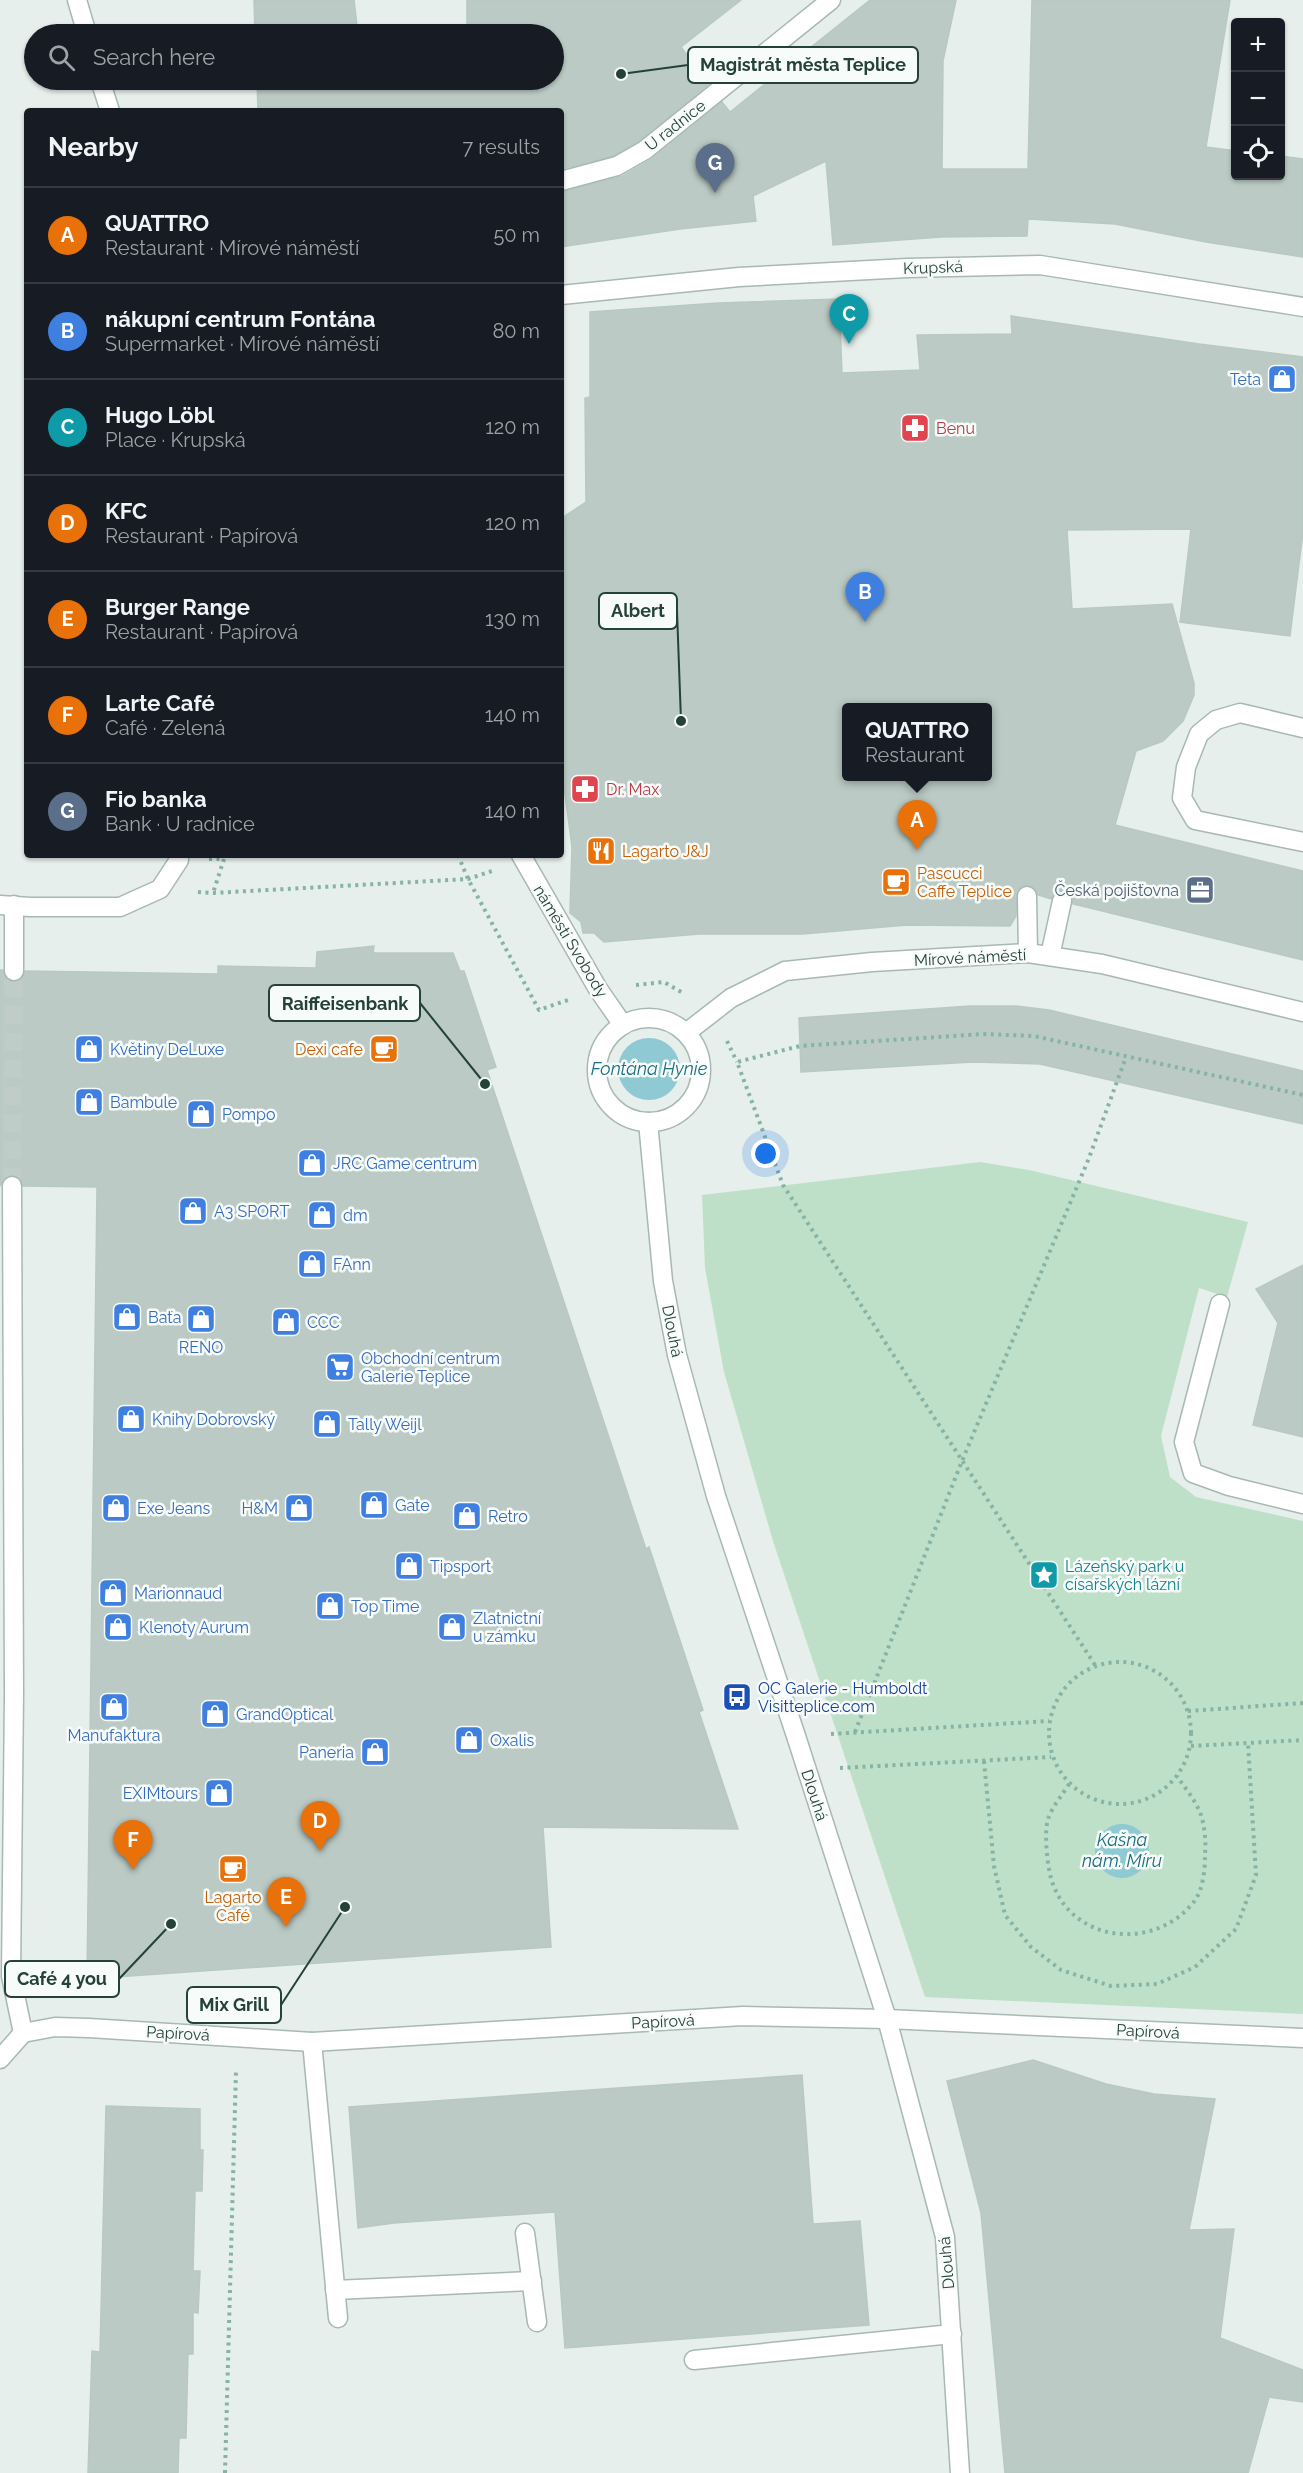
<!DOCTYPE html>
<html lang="en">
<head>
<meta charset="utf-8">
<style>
  :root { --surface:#171b24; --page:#20242c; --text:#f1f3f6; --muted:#9ea1a6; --line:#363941; --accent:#ea580c }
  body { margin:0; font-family:Raleway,sans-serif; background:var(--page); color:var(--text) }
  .controls { position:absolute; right:18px; top:18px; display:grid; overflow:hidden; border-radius:6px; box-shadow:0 2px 4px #0004 }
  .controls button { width:54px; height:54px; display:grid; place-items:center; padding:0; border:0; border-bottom:2px solid var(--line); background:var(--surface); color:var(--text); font:30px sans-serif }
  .you { position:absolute; left:766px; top:1154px; width:21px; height:21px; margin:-15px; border:4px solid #fff; border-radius:50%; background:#1a73e8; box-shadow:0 0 0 9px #1a73e833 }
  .badge { display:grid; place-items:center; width:39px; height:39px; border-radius:50%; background:var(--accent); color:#fff; font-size:20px; font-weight:700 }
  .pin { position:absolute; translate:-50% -50px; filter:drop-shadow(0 2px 3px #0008) }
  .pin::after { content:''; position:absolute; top:32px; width:21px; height:18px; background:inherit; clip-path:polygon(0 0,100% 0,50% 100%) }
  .popup { position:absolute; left:842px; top:703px; width:150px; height:78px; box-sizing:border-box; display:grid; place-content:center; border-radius:6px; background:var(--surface); filter:drop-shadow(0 2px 4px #0005); font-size:20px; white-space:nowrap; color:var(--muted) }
  .popup b { font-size:22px; color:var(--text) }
  .popup::after { content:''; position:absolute; left:50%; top:100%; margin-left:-12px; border:12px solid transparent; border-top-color:var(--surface) }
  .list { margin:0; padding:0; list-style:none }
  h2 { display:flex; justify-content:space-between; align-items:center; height:78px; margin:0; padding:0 24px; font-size:26px }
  h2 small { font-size:20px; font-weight:400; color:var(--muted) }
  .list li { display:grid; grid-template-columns:39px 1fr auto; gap:18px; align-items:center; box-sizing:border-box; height:96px; padding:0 24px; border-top:2px solid var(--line) }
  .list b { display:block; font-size:22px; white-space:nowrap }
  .list p { margin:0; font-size:20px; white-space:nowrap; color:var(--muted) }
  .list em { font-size:20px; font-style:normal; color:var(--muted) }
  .icon { flex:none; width:33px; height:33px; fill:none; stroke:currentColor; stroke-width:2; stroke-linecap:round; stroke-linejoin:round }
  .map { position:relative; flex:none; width:1303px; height:2473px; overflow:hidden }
  .search { position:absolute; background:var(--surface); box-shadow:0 2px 4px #0004; left:24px; top:24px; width:540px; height:66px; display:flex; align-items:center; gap:15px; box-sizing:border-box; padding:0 21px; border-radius:33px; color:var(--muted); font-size:22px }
  .panel { position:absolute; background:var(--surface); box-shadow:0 2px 4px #0004; left:24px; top:108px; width:540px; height:750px; border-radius:6px }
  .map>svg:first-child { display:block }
</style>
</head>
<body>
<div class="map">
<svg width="1303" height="2473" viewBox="0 0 1303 2473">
  <rect width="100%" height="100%" fill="#e6efeb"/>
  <path fill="#bfe0c8" d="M980,1162L1029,1170L1248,1222L1227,1297L1199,1288L1161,1436L1170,1477L1196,1497L1303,1521V2014L925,1997L773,1541L724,1372L705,1268L702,1195Z"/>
  <g fill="#8ec9d4">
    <circle cx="649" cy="1069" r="31"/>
    <circle cx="1122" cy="1851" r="27"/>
  </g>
  <g fill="#bbcac4" stroke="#b8c9c2" stroke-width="1.5" fill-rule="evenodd">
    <path d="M254,0H354L358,34H255Z"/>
    <path d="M467,0H741L681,47L709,84L639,141L613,156L561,169V111H258L257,80H554V34H467Z"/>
    <path d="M870,0H956L943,61L942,169H1028L1032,0H1230L1206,147L1236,151V176H1281V156L1303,159V257L1206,242L1115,224L1028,219L1027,236L941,237L833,245L826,161L753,196L756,221L680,229L561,247V192L623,176L652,159L722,102L730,112Z"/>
    <path d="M839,299L842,373L920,370L917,335L1012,334L1011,316L1199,344L1303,357V532L1290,636L1180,622L1191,529L1067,530L1072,609L1172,604L1194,683V695L1183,721L1163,741L1136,751L1115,825L1303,871V960L1073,904L1072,897L1065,890L1058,891L1051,899L1038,895L1036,890L1027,885L1022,886L1017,891L1016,916L1010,926L907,925L803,934H699L604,942L594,933H583L581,922L570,913L572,847L561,765V580L565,516L586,502L585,398L590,397V312L718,303ZM846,708H987V777H846Z"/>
    <path d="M374,946L373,953H453L460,971H464L496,1067L487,1070L646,1549L649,1547L703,1710L699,1712L738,1829L543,1827L551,1947L87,1979L97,1187L23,1186L21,1180L13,1175L6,1177L0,1186V970H3L8,980L15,982L23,977L25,971L218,974V966L316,968L317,952Z"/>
    <path d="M970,1006H1015L1049,1010L1303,1071V1124L1040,1064L973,1062L801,1072L799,1018Z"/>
    <path d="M1303,1265V1437L1253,1425L1278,1323L1256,1289Z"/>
    <path d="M1033,2060L1106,2084L1154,2094L1215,2099L1189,2230L1234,2229L1220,2338L1303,2370V2402L1269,2397L1248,2473H1005L981,2213L947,2081Z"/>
    <path d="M802,2075L813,2224L860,2221L869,2325L565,2348L555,2212L394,2223L358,2228L349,2107Z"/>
    <path d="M106,2106L200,2109V2150H203L202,2191H195L193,2271H200L198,2313L193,2312V2354H188L186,2438H179L178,2473H88L92,2351L100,2352Z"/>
  </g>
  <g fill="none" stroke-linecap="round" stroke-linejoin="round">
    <path stroke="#bfccc8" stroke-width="18" stroke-dasharray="18 9" stroke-linecap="butt" d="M12,1186L14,971"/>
    <g stroke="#a8b8b2" stroke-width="21">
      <g id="lane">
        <path d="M1303,728L1240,713L1216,720L1199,734L1186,767L1182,798L1195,820L1303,842"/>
        <path d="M1027,896L1028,953"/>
        <path d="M1050,956L1062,901"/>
        <path d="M1220,1304L1184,1442L1193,1473L1229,1486L1303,1504"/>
        <path d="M887,2019L1303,2038"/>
        <path d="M312,2042L338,2318"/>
        <path d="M525,2233L537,2322"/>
        <path d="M335,2290L532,2281"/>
        <path d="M694,2360L952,2334"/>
      </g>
    </g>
    <g stroke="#a8b8b2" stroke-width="21">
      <g id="street">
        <path d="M77,0L87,34"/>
        <path d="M100,80L110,111"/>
        <path d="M561,181L617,166L645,150L831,0"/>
        <path d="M561,295L739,277L907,268L1040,265L1303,307"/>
        <path d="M521,855L598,989L623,1025"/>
        <path d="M0,905L30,907H120L160,889L179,860L178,855"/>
        <path d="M14,971V905"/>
        <circle cx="649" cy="1070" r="52"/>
        <path d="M686,1033L731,998L785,971L872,962L1028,953L1102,964L1303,1012"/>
        <path d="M648,1122L663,1281L677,1355L716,1496L796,1736L887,2019L945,2237L960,2473"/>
        <path d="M12,1186L14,1694L11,1976L23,2033"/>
        <path d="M23,2033L55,2027L89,2028L312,2042L743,2016L887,2019"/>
        <path d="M0,2059L23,2033"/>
      </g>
    </g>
    <g stroke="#86b3a5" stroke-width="4" stroke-dasharray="3 4.5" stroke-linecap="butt">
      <path d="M458,855L468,879L539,1010L568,1000"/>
      <path d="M209,859H224L213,893"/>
      <path d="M198,892L213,893L468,879L492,871"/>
      <path d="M636,985L664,982L683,993"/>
      <path d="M727,1041L737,1062"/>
      <circle cx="1120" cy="1733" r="71"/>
      <path d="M1095,1665L783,1185L737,1062L800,1046L983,1034L1034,1036L1303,1095"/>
      <path d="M1188,1711L1303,1703"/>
      <path d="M855,1732L962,1461L1089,1158L1126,1057"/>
      <path d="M831,1734L1049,1721"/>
      <path d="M1191,1746L1303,1740"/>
      <path d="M984,1761L994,1866L1005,1915L1031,1947L1061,1970L1111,1986L1157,1984L1195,1967L1236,1929L1256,1875L1248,1743"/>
      <path d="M840,1768L1051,1757"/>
      <path d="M1069,1784C1063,1794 1052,1807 1048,1819C1044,1833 1047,1860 1050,1874C1065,1941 1151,1954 1193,1903C1203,1891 1205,1870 1205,1855C1206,1842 1205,1828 1201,1815C1196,1801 1185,1788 1177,1776"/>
      <path d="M225,2473L236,2070"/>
    </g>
    <use href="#lane" stroke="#fff" stroke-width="18"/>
    <use href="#street" stroke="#fff" stroke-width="18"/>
  </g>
  <defs>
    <g id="shop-square" transform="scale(1.5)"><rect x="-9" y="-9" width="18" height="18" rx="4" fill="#3f7fe0" stroke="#f7fbf9"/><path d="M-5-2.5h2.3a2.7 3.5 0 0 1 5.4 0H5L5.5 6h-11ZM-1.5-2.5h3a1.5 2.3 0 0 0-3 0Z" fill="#fff"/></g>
    <g id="pharmacy-square" transform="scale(1.5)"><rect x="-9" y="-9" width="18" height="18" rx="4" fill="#e0444e" stroke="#f7fbf9"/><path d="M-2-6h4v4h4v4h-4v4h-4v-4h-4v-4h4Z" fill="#fff"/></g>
    <g id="restaurant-square" transform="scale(1.5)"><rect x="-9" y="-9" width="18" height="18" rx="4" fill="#e8710a" stroke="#f7fbf9"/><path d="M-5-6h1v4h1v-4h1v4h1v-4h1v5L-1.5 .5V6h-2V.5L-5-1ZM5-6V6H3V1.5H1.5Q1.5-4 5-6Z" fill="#fff"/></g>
    <g id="cafe-square" transform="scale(1.5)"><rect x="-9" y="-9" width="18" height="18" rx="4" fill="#e8710a" stroke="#f7fbf9"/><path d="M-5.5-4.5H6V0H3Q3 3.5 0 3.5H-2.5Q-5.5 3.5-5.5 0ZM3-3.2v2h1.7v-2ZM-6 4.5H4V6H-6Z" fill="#fff"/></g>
    <g id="office-square" transform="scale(1.5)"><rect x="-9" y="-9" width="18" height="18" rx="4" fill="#5c6f8a" stroke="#f7fbf9"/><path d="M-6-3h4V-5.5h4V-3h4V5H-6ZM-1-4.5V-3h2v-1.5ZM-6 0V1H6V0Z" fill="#fff"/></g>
    <g id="supermarket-square" transform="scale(1.5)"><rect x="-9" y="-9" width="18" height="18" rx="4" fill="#3f7fe0" stroke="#f7fbf9"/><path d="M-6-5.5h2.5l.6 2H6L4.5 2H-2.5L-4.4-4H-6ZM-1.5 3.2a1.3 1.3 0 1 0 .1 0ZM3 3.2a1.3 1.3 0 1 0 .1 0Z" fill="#fff"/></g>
    <g id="sight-square" transform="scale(1.5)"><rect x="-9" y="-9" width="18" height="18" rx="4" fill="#0f9aa8" stroke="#f7fbf9"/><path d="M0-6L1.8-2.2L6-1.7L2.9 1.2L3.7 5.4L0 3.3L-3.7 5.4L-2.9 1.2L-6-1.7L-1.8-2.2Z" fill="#fff"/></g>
    <g id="bus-square" transform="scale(1.5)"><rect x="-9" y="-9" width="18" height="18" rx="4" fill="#1a4fb4" stroke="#f7fbf9"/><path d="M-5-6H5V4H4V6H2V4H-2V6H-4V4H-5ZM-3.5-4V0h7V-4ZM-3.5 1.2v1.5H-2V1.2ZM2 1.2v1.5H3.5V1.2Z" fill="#fff"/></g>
  </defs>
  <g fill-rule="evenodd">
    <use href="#shop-square" x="1282" y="379"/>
    <use href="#pharmacy-square" x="915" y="428"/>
    <use href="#pharmacy-square" x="585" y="789"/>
    <use href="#restaurant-square" x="601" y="851"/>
    <use href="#cafe-square" x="896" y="882"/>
    <use href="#office-square" x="1200" y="890"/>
    <use href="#shop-square" x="89" y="1049"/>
    <use href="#cafe-square" x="384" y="1049"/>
    <use href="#shop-square" x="89" y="1102"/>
    <use href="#shop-square" x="201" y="1114"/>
    <use href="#shop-square" x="312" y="1163"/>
    <use href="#shop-square" x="193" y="1211"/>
    <use href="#shop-square" x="322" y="1215"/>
    <use href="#shop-square" x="312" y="1264"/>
    <use href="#shop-square" x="127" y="1317"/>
    <use href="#shop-square" x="201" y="1319"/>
    <use href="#shop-square" x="286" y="1322"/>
    <use href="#supermarket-square" x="340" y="1367"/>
    <use href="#shop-square" x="131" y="1419"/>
    <use href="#shop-square" x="327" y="1424"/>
    <use href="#shop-square" x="374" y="1505"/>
    <use href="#shop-square" x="116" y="1508"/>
    <use href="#shop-square" x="299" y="1508"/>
    <use href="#shop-square" x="467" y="1516"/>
    <use href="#shop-square" x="409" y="1566"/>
    <use href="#sight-square" x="1044" y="1575"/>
    <use href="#shop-square" x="113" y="1593"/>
    <use href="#shop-square" x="330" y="1606"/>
    <use href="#shop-square" x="118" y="1627"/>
    <use href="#shop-square" x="452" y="1627"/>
    <use href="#bus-square" x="737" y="1697"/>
    <use href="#shop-square" x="114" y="1707"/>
    <use href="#shop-square" x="215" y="1714"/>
    <use href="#shop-square" x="469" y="1740"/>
    <use href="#shop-square" x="375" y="1752"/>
    <use href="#shop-square" x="219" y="1793"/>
    <use href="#cafe-square" x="233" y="1869"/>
  </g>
  <g text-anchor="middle" stroke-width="5" stroke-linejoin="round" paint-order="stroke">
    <g font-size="16" fill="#24423a" stroke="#f7fbf9">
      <text transform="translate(675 125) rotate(-38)" y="6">U radnice</text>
      <text transform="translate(933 267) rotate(-2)" y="6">Krupská</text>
      <text transform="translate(571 941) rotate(59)" y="6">náměstí Svobody</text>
      <text transform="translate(970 957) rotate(-3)" y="6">Mírové náměstí</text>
      <text transform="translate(673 1331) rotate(79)" y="6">Dlouhá</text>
      <text transform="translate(815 1795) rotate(72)" y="6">Dlouhá</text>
      <text transform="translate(663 2021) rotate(-3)" y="6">Papírová</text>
      <text transform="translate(1148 2031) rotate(3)" y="6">Papírová</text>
      <text transform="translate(178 2033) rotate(3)" y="6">Papírová</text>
      <text transform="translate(946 2263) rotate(-95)" y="6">Dlouhá</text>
    </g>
    <g font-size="16" fill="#366cbe" stroke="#f7fbf9" text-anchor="start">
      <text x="1261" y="385" text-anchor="end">Teta</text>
      <text x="110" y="1055">Květiny DeLuxe</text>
      <text x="110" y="1108">Bambule</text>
      <text x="222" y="1120">Pompo</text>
      <text x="333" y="1169">JRC Game centrum</text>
      <text x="214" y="1217">A3 SPORT</text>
      <text x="343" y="1221">dm</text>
      <text x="333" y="1270">FAnn</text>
      <text x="148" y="1323">Baťa</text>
      <text x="307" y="1328">CCC</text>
      <text x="201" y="1353" text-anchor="middle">RENO</text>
      <text x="361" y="1364">Obchodní centrum<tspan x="361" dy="18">Galerie Teplice</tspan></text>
      <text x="152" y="1425">Knihy Dobrovský</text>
      <text x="348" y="1430">Tally Weijl</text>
      <text x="395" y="1511">Gate</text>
      <text x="137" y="1514">Exe Jeans</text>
      <text x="278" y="1514" text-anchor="end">H&amp;M</text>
      <text x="488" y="1522">Retro</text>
      <text x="430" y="1572">Tipsport</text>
      <text x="134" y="1599">Marionnaud</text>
      <text x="351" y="1612">Top Time</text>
      <text x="473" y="1624">Zlatnictní<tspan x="473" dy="18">u zámku</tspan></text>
      <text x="139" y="1633">Klenoty Aurum</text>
      <text x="236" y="1720">GrandOptical</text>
      <text x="114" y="1741" text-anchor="middle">Manufaktura</text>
      <text x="490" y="1746">Oxalis</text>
      <text x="354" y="1758" text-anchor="end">Paneria</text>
      <text x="198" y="1799" text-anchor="end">EXIMtours</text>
    </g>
    <g font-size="16" fill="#be3a42" stroke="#f7fbf9" text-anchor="start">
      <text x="936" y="434">Benu</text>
      <text x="606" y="795">Dr. Max</text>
    </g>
    <g font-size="16" fill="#c56008" stroke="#f7fbf9" text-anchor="start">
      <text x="622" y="857">Lagarto J&amp;J</text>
      <text x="917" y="879">Pascucci<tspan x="917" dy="18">Caffe Teplice</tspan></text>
      <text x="363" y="1055" text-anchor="end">Dexi cafe</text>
      <text x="233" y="1903" text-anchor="middle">Lagarto<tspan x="233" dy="18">Café</tspan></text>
    </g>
    <g font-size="16" fill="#4e5e75" stroke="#f7fbf9" text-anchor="end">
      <text x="1179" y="896">Česká pojišťovna</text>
    </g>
    <g font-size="16" fill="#0d838f" stroke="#f7fbf9" text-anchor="start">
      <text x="1065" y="1572">Lázeňský park u<tspan x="1065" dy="18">císařských lázní</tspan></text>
    </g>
    <g font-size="16" fill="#164399" stroke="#f7fbf9" text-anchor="start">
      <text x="758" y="1694">OC Galerie - Humboldt<tspan x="758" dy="18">Visitteplice.com</tspan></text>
    </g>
    <g font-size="18" font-style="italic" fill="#1c6f80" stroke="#f7fbf9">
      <text x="649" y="1075">Fontána Hynie</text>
      <text x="1122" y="1846">Kašna<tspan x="1122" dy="21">nám. Míru</tspan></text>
    </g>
  </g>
  <path fill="none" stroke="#24423a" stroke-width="2" d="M621 74L688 65M681 721L677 611M485 1084L420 1003M171 1924L119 1979M345 1907L281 2005"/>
  <g fill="#24423a" stroke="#f7fbf9" stroke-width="2">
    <circle cx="621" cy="74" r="6"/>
    <circle cx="681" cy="721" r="6"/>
    <circle cx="485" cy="1084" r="6"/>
    <circle cx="171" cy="1924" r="6"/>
    <circle cx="345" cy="1907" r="6"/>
  </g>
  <g fill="#f7fbf9" stroke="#24423a" stroke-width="2">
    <rect x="688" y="47" width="230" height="36" rx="6"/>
    <rect x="599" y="593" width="78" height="36" rx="6"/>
    <rect x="269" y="985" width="151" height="36" rx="6"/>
    <rect x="5" y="1961" width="114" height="36" rx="6"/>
    <rect x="187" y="1987" width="94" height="36" rx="6"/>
  </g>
  <g font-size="18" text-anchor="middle" font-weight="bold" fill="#24423a">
    <text x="803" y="71">Magistrát města Teplice</text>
    <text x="638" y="617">Albert</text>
    <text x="345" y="1010">Raiffeisenbank</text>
    <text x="62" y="1985">Café 4 you</text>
    <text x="234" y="2011">Mix Grill</text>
  </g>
</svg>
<div class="controls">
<button>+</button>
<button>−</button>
<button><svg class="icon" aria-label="locate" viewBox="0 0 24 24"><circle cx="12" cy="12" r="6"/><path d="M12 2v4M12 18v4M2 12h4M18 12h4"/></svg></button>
</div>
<div class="you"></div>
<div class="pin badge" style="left:917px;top:850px;background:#e8710a">A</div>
<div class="popup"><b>QUATTRO</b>Restaurant</div>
<div class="pin badge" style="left:865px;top:622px;background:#3f7fe0">B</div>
<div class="pin badge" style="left:849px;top:344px;background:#0f9aa8">C</div>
<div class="pin badge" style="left:320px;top:1851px;background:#e8710a">D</div>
<div class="pin badge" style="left:286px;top:1927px;background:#e8710a">E</div>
<div class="pin badge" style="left:133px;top:1870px;background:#e8710a">F</div>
<div class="pin badge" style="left:715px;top:193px;background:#5c6f8a">G</div>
<div class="search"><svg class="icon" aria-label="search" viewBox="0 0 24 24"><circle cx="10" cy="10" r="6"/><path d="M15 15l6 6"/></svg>Search here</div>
<section class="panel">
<h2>Nearby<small>7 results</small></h2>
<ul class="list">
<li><span class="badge" style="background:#e8710a">A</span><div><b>QUATTRO</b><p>Restaurant · Mírové náměstí</p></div><em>50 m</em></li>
<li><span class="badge" style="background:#3f7fe0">B</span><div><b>nákupní centrum Fontána</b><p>Supermarket · Mírové náměstí</p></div><em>80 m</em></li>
<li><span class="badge" style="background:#0f9aa8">C</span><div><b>Hugo Löbl</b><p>Place · Krupská</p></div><em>120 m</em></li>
<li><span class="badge" style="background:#e8710a">D</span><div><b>KFC</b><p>Restaurant · Papírová</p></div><em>120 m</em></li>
<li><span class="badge" style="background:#e8710a">E</span><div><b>Burger Range</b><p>Restaurant · Papírová</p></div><em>130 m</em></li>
<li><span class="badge" style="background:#e8710a">F</span><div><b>Larte Café</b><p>Café · Zelená</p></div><em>140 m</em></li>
<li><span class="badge" style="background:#5c6f8a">G</span><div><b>Fio banka</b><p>Bank · U radnice</p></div><em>140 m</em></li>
</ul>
</section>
</div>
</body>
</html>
